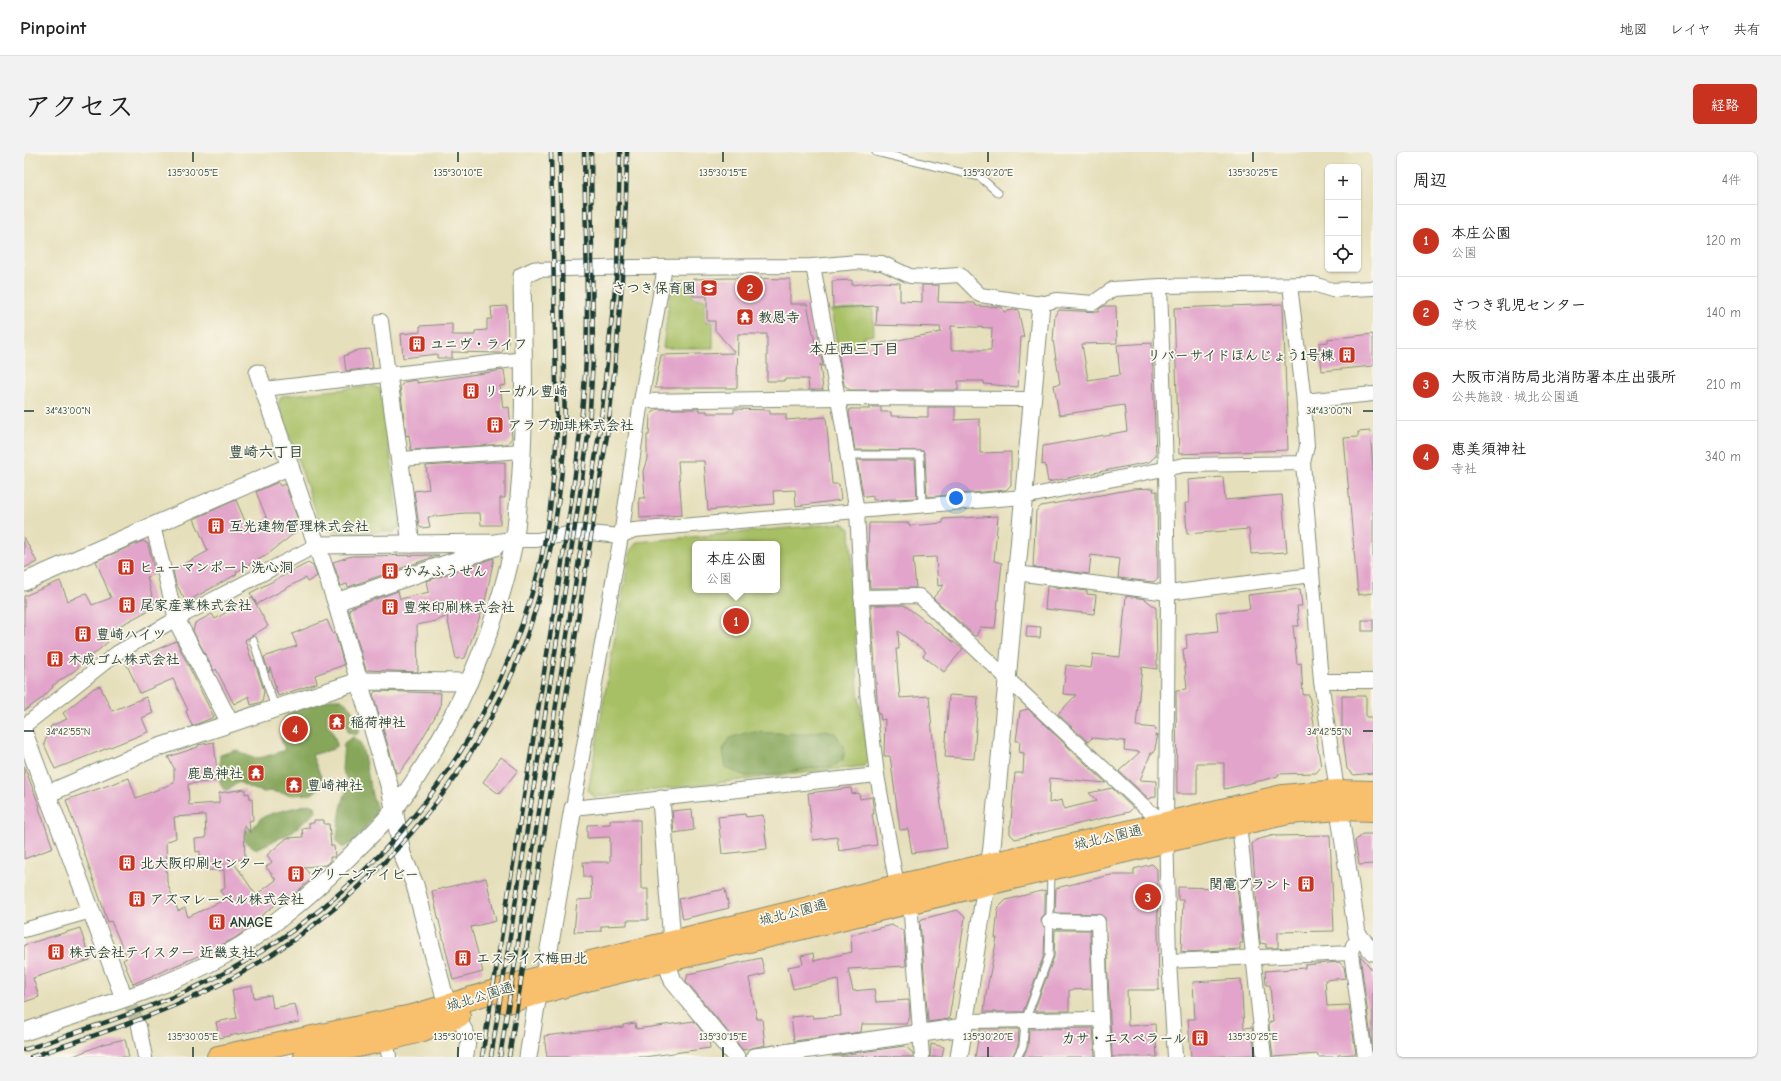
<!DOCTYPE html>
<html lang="ja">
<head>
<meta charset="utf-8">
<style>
  :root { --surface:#fff; --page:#f2f2f2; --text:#222; --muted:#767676; --line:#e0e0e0; --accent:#c8321e }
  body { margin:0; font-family:"Comic Neue","Klee One",sans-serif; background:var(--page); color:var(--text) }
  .controls { position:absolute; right:12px; top:12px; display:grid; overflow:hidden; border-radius:6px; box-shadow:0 1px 3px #0004 }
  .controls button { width:36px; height:36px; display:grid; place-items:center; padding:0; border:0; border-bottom:1px solid var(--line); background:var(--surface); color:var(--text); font:20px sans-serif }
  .you { position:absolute; left:932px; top:346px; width:14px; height:14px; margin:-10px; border:3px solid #fff; border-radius:50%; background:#1a73e8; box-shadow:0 0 0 6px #1a73e833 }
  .badge { display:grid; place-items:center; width:26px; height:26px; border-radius:50%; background:var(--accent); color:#fff; font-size:13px; font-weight:700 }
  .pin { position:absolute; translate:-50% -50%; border:2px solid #fff; box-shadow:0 1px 4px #0006 }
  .popup { position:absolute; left:668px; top:389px; width:88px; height:52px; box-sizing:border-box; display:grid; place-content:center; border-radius:6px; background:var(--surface); filter:drop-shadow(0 1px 3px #0005); font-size:13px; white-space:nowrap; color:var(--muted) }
  .popup b { font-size:15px; color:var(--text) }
  .popup::after { content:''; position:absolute; left:50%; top:100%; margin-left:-8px; border:8px solid transparent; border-top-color:var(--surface) }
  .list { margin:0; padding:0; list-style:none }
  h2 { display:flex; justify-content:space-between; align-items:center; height:52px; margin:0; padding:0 16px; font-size:17px }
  h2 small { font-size:13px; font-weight:400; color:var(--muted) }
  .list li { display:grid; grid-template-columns:26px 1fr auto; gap:12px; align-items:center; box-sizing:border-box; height:72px; padding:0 16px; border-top:1px solid var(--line) }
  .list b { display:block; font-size:15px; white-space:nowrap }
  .list p { margin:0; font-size:13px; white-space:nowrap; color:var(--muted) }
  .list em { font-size:13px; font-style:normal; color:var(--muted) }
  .icon { flex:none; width:22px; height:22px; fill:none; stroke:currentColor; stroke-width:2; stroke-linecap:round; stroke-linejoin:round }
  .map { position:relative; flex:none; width:1349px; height:905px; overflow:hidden; border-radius:6px }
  header { display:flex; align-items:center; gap:24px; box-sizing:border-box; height:56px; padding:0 20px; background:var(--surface); border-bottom:1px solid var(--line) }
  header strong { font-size:19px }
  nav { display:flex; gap:22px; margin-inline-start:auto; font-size:14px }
  .intro { display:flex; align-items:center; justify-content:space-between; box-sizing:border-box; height:96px; padding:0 24px }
  h1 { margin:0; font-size:28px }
  .button { padding:10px 18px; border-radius:6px; background:var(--accent); color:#fff; font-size:14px; font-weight:700 }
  main { display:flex; gap:24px; padding:0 24px }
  aside { flex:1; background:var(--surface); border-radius:6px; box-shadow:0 1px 3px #0004 }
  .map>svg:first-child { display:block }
</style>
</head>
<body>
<header>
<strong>Pinpoint</strong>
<nav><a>地図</a><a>レイヤ</a><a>共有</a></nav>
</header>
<div class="intro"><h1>アクセス</h1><a class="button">経路</a></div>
<main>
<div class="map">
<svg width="1349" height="905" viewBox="0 0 1349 905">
  <rect width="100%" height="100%" fill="#fbf7ec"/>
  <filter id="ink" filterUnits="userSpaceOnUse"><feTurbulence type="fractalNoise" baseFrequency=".025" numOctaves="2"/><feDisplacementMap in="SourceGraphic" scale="8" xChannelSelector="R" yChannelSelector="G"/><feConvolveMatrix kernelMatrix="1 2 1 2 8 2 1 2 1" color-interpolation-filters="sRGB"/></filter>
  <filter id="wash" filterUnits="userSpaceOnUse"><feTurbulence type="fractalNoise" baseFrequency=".012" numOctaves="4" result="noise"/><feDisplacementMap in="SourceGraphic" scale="16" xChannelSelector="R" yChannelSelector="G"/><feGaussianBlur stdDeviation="0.9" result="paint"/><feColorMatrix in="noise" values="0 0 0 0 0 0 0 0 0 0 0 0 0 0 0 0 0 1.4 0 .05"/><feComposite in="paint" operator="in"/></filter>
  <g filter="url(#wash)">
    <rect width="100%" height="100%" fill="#e6dfbb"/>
    <g fill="#a8c065" stroke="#647e4c" fill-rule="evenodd">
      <path d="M648,128H668V146H681L682,170H689V196H639Z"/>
      <path d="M849,156L850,183L839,185L840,194L814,199L807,158Z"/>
      <path d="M350,234L358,238L376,374L370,380H307L297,374L254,251L258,244Z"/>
      <path d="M819,371L826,377L834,539L845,608L840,614L570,645L564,639L606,399L613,390ZM671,392H753V438H671Z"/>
    </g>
    <g fill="#86a65a" stroke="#527247">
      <path d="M306,547H317L327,556L336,580L331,583L324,580C322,570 320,559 308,557L303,561V572L308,578L313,592L310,597L288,603L300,632L288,642L268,643L246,639L240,640L226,636L215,630L203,638L199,637L195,627L196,603L213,598C233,611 239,605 261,598C243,557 277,558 306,547Z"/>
      <path d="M803,578L811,581L821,596L819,608L808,615L789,616L745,623L722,624L702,616L699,598L705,586L725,580L776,582Z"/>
      <path d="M329,585L336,590L340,603L348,643L353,657L350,665L331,688L319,696L312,690C316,671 315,650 326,633L318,618L320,591Z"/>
      <path d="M285,652L291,654L292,659L290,662L265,682L232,697L219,688L183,687L181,675L189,673L217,679L228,677L237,666L249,661Z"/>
    </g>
    <g id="blocks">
      <g fill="#e2a4ca" fill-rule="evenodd">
        <path d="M705,126L766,127V152H783L794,205L797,204L799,215L796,212L799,238H785L784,227H760V229H743V182H714L713,236H631L637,203L711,201L691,178V169H683V144H669V127Z"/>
        <path d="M828,128V133L855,130L876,131V149L898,150V133H915L914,150L951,151L952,154L978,155L980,160L994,157L1000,185H997L994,235L960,232V229H934V238H826L820,233L814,199L917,180L916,175L852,173L853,154L809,156L808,129ZM927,174L968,176L967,198H927Z"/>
        <path d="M1259,152L1264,298L1155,302L1150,156Z"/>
        <path d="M483,154L484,192L477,201L428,200V206H413V202L379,206L377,182L396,180V174L428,172V183H451V179L463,178V167H468L467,155Z"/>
        <path d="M1080,154H1092L1093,191L1058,192L1064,228L1096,223L1093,193L1128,191L1132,304L1125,310L1024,330L1021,312L1018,313L1019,294L1103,279L1100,253L1035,263L1030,233L1036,232L1029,188L1031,163L1035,158L1075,160V157Z"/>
        <path d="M1349,182V214L1298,219L1295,191L1304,190V187Z"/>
        <path d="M346,197L349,216L322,219L320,204L334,198Z"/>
        <path d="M480,218L482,233L476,234L479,256L485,255L488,286L483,292L387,298L385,283L382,284L376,235L380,230L393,228V231Z"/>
        <path d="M845,255H857V260H867V264L904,265V255H931V268L956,267V301L987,300V333L982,338L903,345L901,303L899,299L831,298L825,262L826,257H847Z"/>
        <path d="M633,257H675V259H683V261H710V257L746,258V262H762V268L802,265L808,332H815L817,348L772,354L771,338L749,339L750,352L684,358L680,309H654L658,363L616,366L615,346H621L619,319L623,307V283H625L626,263Z"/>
        <path d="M1346,279L1349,316V441L1334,443L1320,286L1334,285V280Z"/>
        <path d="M833,308H891L893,346L849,348V344L841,345L839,343Z"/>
        <path d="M468,310H481V346H476V373H457L456,361H441L404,365L406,375L397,376L395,374L390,339L405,337L402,314Z"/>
        <path d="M1199,325L1201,348L1258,343L1263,400L1227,402L1225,377L1163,382L1161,351H1165L1164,328Z"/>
        <path d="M254,330L256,334L261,332L274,368L270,370L273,379L243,403L212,420L213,422L162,450L152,432L149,418L184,399L170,367L212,348L224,376L243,367L232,340Z"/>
        <path d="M1130,336L1129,339H1133L1134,427L1129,430L1094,426L1096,407L1067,403L1065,422L1009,415L1012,359L1017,354L1109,337Z"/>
        <path d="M974,364L970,409L978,411L971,476L956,475L952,485L909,446L920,433L914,434L912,405L889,406L892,436H846L844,401L845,371H885V374L919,371V367Z"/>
        <path d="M0,385L13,410L0,416Z"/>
        <path d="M119,389L124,392L131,422L123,425L131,455L80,482L84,490L50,519L28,534L29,535L17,547L0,559V444L36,429L44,449L62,441L68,453L87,446L72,409Z"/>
        <path d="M415,403L324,435L323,432L317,434L309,410L328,404Z"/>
        <path d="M470,406L461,450L441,506L432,507L423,464L412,469L393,473L394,520L342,518L325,458L327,456L374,439L376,447L405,440L403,429Z"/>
        <path d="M284,411L289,414L293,424L283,430L281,426L233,452L226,441Z"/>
        <path d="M1023,434L1063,439V442L1072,443L1070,462L1021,457Z"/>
        <path d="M1276,437L1278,454H1273L1275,474H1269L1273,512L1277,511L1279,543H1285L1297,615L1292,621L1254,622V624L1244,627L1200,637V611H1173V642H1153L1152,538L1163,537L1159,497L1163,496L1162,483L1194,479L1192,460L1226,457L1224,443Z"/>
        <path d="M1102,444L1121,447L1132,456L1133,517L1118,515L1112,574L1132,576L1131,585L1134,582L1130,601H1127L1116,628L1132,629V644L1125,647L1095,619L1116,600L1100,598L1101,589L1068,586L1064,590L1034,562L1052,543L1039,542L1042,513L1067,516L1069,502L1096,505Z"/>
        <path d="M228,445L244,474L221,488L228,509L230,508L240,539L238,550L227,553L225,544L210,552L192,517L190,519L169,479L171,471L188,462L191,467Z"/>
        <path d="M847,453H880L939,497L920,520L899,504L902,500L874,479L875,497H872L876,546L905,544L911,610L923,696L888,701L884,677L876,678L866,604H860L861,567L857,568L856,562H854Z"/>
        <path d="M303,468L309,482L311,481L320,513L291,523L293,531L254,544L246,515L245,521L240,505L273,494L268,482Z"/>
        <rect x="1338" y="468" width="11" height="11"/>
        <path d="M1003,474L1017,475L1016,486L1002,485Z"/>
        <path d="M152,489L190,565L168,574L162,559L164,558L149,527L116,541L102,511Z"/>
        <path d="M76,534L88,559L122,545L129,561L118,566L124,580L31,617L20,592L27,574L43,567L39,561L70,536Z"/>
        <path d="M352,539L417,541L416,556L391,599L376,620L372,621L349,542Z"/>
        <path d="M925,543L954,545L950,607L921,605Z"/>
        <path d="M1318,544H1342V565H1348L1349,621L1330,623L1323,617L1318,577Z"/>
        <path d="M1004,557L1082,631L1026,626L1025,651L1038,648L1040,657L1073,649L1065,641L1088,636L1109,656L1105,660L991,687L986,682V674L987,672L989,641L991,621H999L1000,601L995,600L996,589H992L996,559Z"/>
        <path d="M190,590L194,629L164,632L165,653L195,651V641L221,637V642L225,641L226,647H228L229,668L225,669L226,681L220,673L221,707L208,708L232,743L252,728L242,715L248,710L243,703L263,686L279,685L278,677L285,676V671H290V668H300V672H305L307,694H310L311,705H306V710L302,713L280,715L288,726L266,746L264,743L237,764L238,766L211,786L188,798L109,832L99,808L103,806L87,769L84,770L42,648L105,626L112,646L150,631V616L144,605L174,595V593ZM181,663L182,686L171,687L172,700L176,699V716H183V718H200L201,736L196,739L202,747L164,765L161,756L154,759L143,730L142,690L152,686L150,665Z"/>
        <path d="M477,605L494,618L475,642L459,630Z"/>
        <path d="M0,614L16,655L15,656L29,696L0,707Z"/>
        <path d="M827,636L828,642L835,641L836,647L848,645L850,662H848L853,693L815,699L813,685L789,688L784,641Z"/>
        <path d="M668,657L670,678L650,681L648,659Z"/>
        <path d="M721,662L722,665L739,663L743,697L698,702L694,665Z"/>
        <path d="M586,668H616L617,737H624V768H603V773L577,774V779L550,780L553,748L568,747L567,725H560L559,710H586V685L563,686V673L586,672Z"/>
        <path d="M1338,682H1349V712L1335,713L1331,689Z"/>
        <path d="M1251,683V684L1306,683L1310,779L1254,780V796H1242V792L1236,791L1228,692L1232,688Z"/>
        <path d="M1128,712L1133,717L1135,838H1103L1104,874L1131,872L1133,905H1088L1081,766L1074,762L1031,761L1032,736L1087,723H1110V717Z"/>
        <path d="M462,726L472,769L447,775L459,820L429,828L408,739Z"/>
        <path d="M1213,733L1219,791H1216V797L1163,800L1157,799L1159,748H1154V735L1194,736V735Z"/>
        <path d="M701,737L705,756L659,767L655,747Z"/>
        <path d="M1021,738V762L1018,765L1017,769L1021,776L1020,803L999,860H960L962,842L973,786H971L974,756L982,748Z"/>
        <path d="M933,758L941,765L925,867L904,870L896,769L898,767Z"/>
        <path d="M867,773L880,779L882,814L824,817L829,839L850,837L852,850L885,848L886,864L883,872H838L837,880L770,889L767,865L788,863L789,866L817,864L814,827L769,837L764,815L779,812L777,804L789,801L790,809L828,800L827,783Z"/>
        <path d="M56,776L66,808L9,826L15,845L0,850V793Z"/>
        <path d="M1031,778H1066L1068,837L1045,838V859H1010L1030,805Z"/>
        <path d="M1336,803L1349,819V901Z"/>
        <path d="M737,806L741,822L725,826L733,867H738L741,893L719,898L662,829L664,822Z"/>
        <path d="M1315,810L1320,815L1322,826L1301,828L1303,854L1325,853L1332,902L1314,903V905H1294V902L1249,905L1245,874L1246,870L1249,869L1246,833H1242L1241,819L1281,816V813Z"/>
        <path d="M1217,827L1220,876L1228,875L1231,903L1167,905L1164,867H1171L1169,830Z"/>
        <path d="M228,834L230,846L247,843L249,856L271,852L275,870L195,886L192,870L213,866L208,838Z"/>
        <path d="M670,869L685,888L686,896L620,905H523L520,884L599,875V873L611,871L612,877Z"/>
        <path d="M1069,876L1071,905H999L1004,895L1005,877Z"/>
        <path d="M956,877H995L994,893L988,905H951Z"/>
        <path d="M101,887L105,905H47L79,892Z"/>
        <path d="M907,892L920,895L918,905H906Z"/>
        <path d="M881,894L889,901V905L808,904Z"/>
      </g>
    </g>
  </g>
  <g filter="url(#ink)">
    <use href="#blocks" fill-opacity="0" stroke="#828e78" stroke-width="1"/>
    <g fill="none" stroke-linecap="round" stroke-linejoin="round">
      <path stroke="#bebfa0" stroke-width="14" stroke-dasharray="14 7" stroke-linecap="butt" d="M107,853L115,874"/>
      <g stroke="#828e78" stroke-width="9">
        <g id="service">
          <path d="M852,0L956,25L974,41"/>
          <path d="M823,303H896L898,353"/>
          <path d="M229,488L251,556"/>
          <path d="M993,905L999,894L1001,869L1025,804L1027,719"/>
        </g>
      </g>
      <g stroke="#828e78" stroke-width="16">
        <g id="minor">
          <path d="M789,114L814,246L833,360L843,540L853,623L873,734"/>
          <path d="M641,115L617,249L597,384L549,656L853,623"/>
          <path d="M511,118L609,115L789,114L833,110L858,111L886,124L904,125L936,123L956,143L1017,152L1033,148L1069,151L1089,137L1136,134L1290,132L1308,138L1349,136"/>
          <path d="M1136,134L1142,317L1144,441L1142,671L1145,809L1151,905"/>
          <path d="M357,169L364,222"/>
          <path d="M240,237L500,207"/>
          <path d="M617,249L814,246L1008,247"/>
          <path d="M1280,249L1349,242"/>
          <path d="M376,307L499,299"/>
          <path d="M1279,311L1297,529L1314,646"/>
          <path d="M129,374L152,467"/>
          <path d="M490,388H513L554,380L597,384L610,378L1000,345L1160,313L1279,311L1283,294L1279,241L1266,133"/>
          <path d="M992,421L1144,441L1288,423"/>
          <path d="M837,445L895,444L1124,658L1142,671"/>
          <path d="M1297,529H1349"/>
          <path d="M0,574L93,501L152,467L293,393"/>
          <path d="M1215,672L1240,905"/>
          <path d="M886,750L898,905"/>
          <path d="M1025,769L1074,770L1077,867"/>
          <path d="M0,778L67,759"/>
          <path d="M1329,793L1327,801L1341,905"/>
          <path d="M1145,809L1327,801"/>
          <path d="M431,865C446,882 446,883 442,905"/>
          <path d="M941,869L1077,867L1080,905"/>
          <path d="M115,874L121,905"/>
          <path d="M362,888L365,905"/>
        </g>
      </g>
      <g stroke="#828e78" stroke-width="19">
        <g id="tertiary">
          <path d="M234,221L312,450L367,640L378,702L391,733L420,842L430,863"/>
          <path d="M364,222L387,392"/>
          <path d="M293,393L471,391L490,388"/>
          <path d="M0,430L266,314"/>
          <path d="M312,450L471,395"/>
          <path d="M152,467L206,571"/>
          <path d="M0,581L100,846"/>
          <path d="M23,642L126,598L335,529L445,530"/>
          <path d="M637,647L648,790"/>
          <path d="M1315,657L1333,782L1349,800"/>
          <path d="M642,809L649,829L712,905"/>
          <path d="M0,880C66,857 136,839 197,805C248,778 291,739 331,699C345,685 360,671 372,655C429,578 471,484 490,390C493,375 493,360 495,345C502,271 499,198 498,124L511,118"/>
          <path d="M504,905L512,854L523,809L549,656"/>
          <path d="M731,905L940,875"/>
          <path d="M935,905L968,695L1017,152"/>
        </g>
      </g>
      <g stroke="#828e78" stroke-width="24">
        <g id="primary">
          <path d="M483,850L578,824L1215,672L1265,661L1315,657L1349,658"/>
          <path d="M194,905L392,863L563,811L873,734L1142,671L1259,644L1313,639L1349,640"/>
          <path d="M281,905L362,888L396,879L435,864"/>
        </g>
      </g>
      <use href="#service" stroke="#fff" stroke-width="7"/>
      <use href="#minor" stroke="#fff" stroke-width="14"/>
      <use href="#tertiary" stroke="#fff" stroke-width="17"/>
      <use href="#primary" stroke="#f8bf6c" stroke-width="22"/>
      <g stroke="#1f3d34" stroke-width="4.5">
        <g id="rail">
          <path d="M0,898C70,874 141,853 206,818C355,736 465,595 511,431C525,381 530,330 533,278L527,0"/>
          <path d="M7,905C77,881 149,859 214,823C343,750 449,631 500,492C525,423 537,351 541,278L536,0"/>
          <path d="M458,905C479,771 502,636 523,502C539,404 557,305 562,206C565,138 561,69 560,0"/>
          <path d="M467,905L555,349L565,276L569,206L567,0"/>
          <path d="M476,905L576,276L593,118L596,0"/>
          <path d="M485,905L584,277C595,185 602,93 603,0"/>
        </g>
      </g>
      <use href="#rail" stroke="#fbf7ec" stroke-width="3" stroke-dasharray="9" stroke-linecap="butt"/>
    </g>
  </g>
  <path fill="none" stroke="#1f3d34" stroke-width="1.5" d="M169,0V10M434,0V10M699,0V10M964,0V10M1229,0V10M0,259H10M1339,259H1349M0,579H10M1339,579H1349M169,895V905M434,895V905M699,895V905M964,895V905M1229,895V905"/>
  <defs>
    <g id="school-square" transform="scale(0.9)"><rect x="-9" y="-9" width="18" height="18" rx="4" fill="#c8321e" stroke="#fbf7ec"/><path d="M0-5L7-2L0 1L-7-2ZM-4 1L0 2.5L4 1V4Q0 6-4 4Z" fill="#fff"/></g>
    <g id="temple-square" transform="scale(0.9)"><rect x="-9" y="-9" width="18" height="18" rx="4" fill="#c8321e" stroke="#fbf7ec"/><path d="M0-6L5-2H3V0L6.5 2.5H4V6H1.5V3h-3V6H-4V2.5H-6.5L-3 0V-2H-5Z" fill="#fff"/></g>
    <g id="building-square" transform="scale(0.9)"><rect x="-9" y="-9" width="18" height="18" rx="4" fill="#c8321e" stroke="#fbf7ec"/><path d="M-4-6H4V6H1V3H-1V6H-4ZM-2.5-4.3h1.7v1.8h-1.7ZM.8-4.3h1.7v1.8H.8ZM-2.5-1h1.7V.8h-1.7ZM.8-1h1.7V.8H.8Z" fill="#fff"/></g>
  </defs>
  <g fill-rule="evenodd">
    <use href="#school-square" x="685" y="136"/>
    <use href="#temple-square" x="721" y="165"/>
    <use href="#building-square" x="393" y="192"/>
    <use href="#building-square" x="1323" y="203"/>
    <use href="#building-square" x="447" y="239"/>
    <use href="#building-square" x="471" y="273"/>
    <use href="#building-square" x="192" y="374"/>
    <use href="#building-square" x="102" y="415"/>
    <use href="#building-square" x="366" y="419"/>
    <use href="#building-square" x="103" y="453"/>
    <use href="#building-square" x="366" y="455"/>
    <use href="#building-square" x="59" y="482"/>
    <use href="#building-square" x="31" y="507"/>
    <use href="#temple-square" x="313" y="570"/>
    <use href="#temple-square" x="232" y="621"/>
    <use href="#temple-square" x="270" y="633"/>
    <use href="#building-square" x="103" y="711"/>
    <use href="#building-square" x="272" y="722"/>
    <use href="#building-square" x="1282" y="732"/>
    <use href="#building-square" x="113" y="747"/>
    <use href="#building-square" x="193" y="770"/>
    <use href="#building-square" x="32" y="800"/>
    <use href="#building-square" x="439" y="806"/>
    <use href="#building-square" x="1176" y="886"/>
  </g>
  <g text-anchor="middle" stroke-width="3.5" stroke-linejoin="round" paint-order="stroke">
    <g font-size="14" font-weight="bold" fill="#1f3d34" stroke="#fbf7ec" text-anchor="start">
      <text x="672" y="141" text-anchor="end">さつき保育園</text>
      <text x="734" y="170">教恩寺</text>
      <text x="406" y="197">ユニヴ・ライフ</text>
      <text x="1310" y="208" text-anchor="end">リバーサイドほんじょう1号棟</text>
      <text x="460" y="244">リーガル豊崎</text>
      <text x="484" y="278">アラブ珈琲株式会社</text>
      <text x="205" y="379">互光建物管理株式会社</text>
      <text x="115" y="420">ヒューマンポート洗心洞</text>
      <text x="379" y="424">かみふうせん</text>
      <text x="116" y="458">尾家産業株式会社</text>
      <text x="379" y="460">豊栄印刷株式会社</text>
      <text x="72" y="487">豊崎ハイツ</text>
      <text x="44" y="512">木成ゴム株式会社</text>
      <text x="326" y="575">稲荷神社</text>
      <text x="219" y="626" text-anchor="end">鹿島神社</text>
      <text x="283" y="638">豊崎神社</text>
      <text x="116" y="716">北大阪印刷センター</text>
      <text x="285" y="727">グリーンアイビー</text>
      <text x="1269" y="737" text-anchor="end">関電プラント</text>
      <text x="126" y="752">アズマレーベル株式会社</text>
      <text x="206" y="775">ANAGE</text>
      <text x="45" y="805">株式会社テイスター 近畿支社</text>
      <text x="452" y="811">エスライズ梅田北</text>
      <text x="1163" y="891" text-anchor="end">カサ・エスペラール</text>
    </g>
    <g font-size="14" fill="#1f3d34" stroke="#fbf7ec">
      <text transform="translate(1084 685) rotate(-13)" y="5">城北公園通</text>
      <text transform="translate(769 760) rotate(-14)" y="5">城北公園通</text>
      <text transform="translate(456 844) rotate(-17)" y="5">城北公園通</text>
    </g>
    <g font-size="15" font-weight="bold" fill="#1f3d34" stroke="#fbf7ec">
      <text x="830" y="202">本庄西三丁目</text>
      <text x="242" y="305">豊崎六丁目</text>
    </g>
  </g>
  <g font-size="10" text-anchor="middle" fill="#1f3d34" stroke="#fbf7ec" stroke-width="3.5" stroke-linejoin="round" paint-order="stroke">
    <text x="169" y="24">135°30'05"E</text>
    <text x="434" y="24">135°30'10"E</text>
    <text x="699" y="24">135°30'15"E</text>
    <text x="964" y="24">135°30'20"E</text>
    <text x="1229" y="24">135°30'25"E</text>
    <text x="44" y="262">34°43'00"N</text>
    <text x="1305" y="262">34°43'00"N</text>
    <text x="44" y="583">34°42'55"N</text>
    <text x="1305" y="583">34°42'55"N</text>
    <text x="169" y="888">135°30'05"E</text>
    <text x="434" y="888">135°30'10"E</text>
    <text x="699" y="888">135°30'15"E</text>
    <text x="964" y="888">135°30'20"E</text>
    <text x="1229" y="888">135°30'25"E</text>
  </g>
</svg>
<div class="controls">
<button>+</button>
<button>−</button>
<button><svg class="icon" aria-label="locate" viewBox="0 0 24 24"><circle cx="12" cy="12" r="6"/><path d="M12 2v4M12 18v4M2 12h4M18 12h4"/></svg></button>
</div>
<div class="you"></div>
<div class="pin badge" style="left:712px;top:469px">1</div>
<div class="popup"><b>本庄公園</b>公園</div>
<div class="pin badge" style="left:726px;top:136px">2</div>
<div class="pin badge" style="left:1124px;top:745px">3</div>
<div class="pin badge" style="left:271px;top:577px">4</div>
</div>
<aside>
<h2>周辺<small>4件</small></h2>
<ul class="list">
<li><span class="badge">1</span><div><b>本庄公園</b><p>公園</p></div><em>120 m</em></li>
<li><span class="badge">2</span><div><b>さつき乳児センター</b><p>学校</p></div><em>140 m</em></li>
<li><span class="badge">3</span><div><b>大阪市消防局北消防署本庄出張所</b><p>公共施設 · 城北公園通</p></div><em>210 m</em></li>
<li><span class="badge">4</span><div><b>恵美須神社</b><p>寺社</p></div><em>340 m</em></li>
</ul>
</aside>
</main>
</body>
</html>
